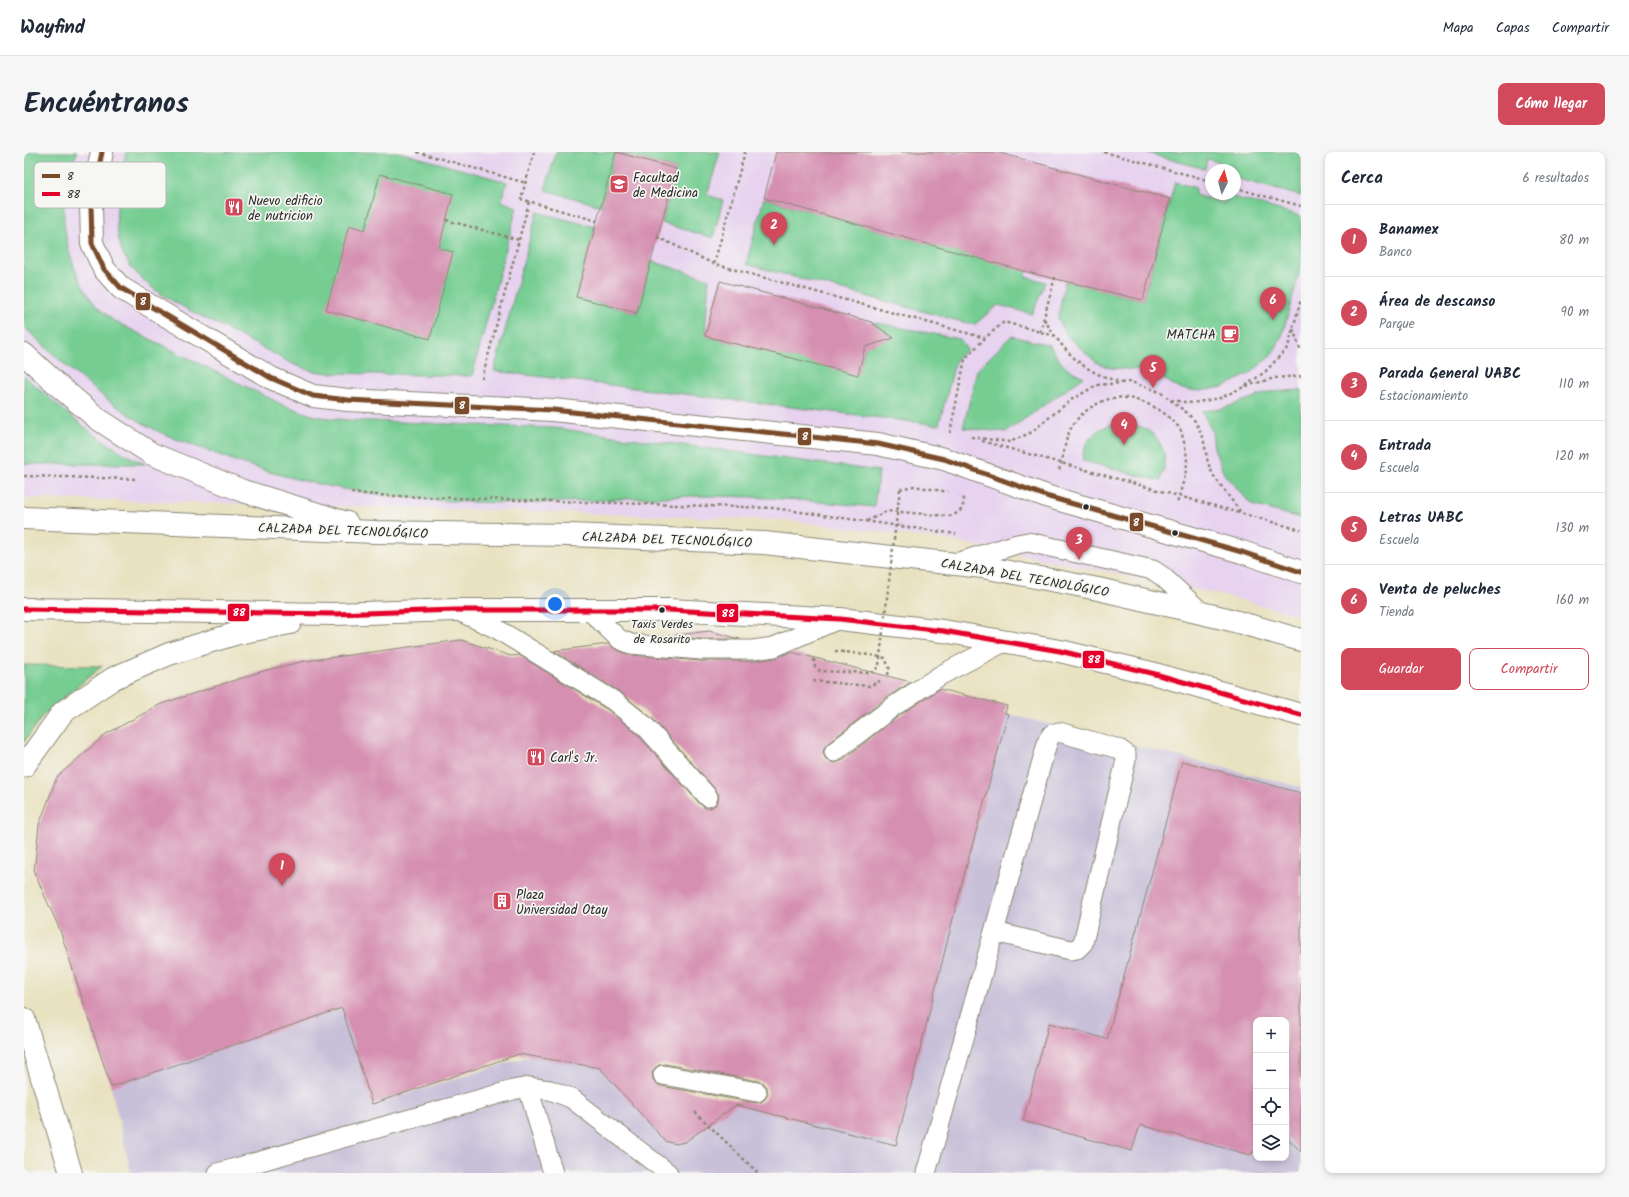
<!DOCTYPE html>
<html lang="es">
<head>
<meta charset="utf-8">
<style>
  :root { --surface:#fff; --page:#f6f6f7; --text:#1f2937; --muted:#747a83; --line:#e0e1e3; --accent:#d1495b }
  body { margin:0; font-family:Kalam,sans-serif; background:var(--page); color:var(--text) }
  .controls { position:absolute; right:12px; bottom:12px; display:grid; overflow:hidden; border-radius:8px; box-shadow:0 2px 6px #0003 }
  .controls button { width:36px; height:36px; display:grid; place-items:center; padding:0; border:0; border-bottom:1px solid var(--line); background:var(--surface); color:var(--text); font:20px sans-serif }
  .compass { position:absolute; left:1181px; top:12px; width:36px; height:36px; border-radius:50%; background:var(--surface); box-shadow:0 2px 6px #0003; rotate:6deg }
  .you { position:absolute; left:531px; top:452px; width:14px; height:14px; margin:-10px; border:3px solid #fff; border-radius:50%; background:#1a73e8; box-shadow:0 0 0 6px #1a73e833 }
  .badge { display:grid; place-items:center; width:26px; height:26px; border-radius:50%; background:var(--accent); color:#fff; font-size:13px; font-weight:700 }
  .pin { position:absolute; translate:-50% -33px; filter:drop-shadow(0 1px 2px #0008) }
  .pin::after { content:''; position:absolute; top:21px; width:14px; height:12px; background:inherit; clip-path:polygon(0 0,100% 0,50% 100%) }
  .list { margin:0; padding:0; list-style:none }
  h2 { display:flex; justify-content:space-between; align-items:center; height:52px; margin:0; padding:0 16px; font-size:17px }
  h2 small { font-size:13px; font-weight:400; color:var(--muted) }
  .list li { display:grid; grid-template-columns:26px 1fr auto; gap:12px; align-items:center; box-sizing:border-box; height:72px; padding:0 16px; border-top:1px solid var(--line) }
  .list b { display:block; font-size:15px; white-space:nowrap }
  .list p { margin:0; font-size:13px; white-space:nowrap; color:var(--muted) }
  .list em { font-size:13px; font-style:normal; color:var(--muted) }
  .actions { display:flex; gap:8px; padding:12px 16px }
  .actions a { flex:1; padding:9px 0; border:1px solid var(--accent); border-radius:8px; text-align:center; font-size:14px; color:var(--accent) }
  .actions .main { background:var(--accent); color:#fff }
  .icon { flex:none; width:22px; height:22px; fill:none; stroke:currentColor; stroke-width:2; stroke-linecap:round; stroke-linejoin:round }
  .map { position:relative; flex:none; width:1277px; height:1021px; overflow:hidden; border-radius:8px }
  header { display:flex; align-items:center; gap:24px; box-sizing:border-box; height:56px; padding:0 20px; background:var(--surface); border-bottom:1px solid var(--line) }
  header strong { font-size:19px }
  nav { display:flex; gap:22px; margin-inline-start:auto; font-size:14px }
  .intro { display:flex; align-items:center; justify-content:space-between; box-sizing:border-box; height:96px; padding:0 24px }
  h1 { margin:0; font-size:28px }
  .button { padding:10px 18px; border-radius:8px; background:var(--accent); color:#fff; font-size:14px; font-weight:700 }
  main { display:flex; gap:24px; padding:0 24px }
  aside { flex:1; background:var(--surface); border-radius:8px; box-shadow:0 2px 6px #0003 }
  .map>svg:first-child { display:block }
</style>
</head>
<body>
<header>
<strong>Wayfind</strong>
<nav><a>Mapa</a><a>Capas</a><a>Compartir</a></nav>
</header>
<div class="intro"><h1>Encuéntranos</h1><a class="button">Cómo llegar</a></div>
<main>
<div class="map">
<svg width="1277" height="1021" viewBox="0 0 1277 1021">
  <rect width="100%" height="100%" fill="#f6f6f2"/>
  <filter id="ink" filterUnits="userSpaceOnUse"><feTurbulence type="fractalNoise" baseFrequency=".025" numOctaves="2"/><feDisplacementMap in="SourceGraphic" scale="8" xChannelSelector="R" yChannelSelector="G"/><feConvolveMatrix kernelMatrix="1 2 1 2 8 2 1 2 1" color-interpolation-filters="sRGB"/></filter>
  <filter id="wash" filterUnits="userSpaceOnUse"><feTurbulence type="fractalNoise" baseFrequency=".012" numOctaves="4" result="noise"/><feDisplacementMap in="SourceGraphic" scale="16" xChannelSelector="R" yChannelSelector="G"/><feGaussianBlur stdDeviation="0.9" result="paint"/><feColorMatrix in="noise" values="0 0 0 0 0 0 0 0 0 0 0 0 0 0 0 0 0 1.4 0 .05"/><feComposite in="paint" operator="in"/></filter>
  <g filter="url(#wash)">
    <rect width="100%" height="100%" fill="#e9e2c1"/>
    <path fill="#e7d2ef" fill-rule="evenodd" d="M0,0H1277V464L1194,442L923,388L761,368L463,358L0,346ZM1187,18H1211V42H1187Z"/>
    <path fill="#c8bfd8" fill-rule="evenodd" d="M984,562L1277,635V1021H107L87,935L318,856L348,952L523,899L576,916L661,990L712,953L872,993L923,786ZM1232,868H1262V1006H1232Z"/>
    <g fill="#75cd92" stroke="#507c5e">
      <path d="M0,0H53C49,15 43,30 41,44C36,79 48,123 70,151C75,158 84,163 90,169L259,253L291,264L322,268L530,276L855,319L850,355C795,350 740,344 684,344C621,344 558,351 495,351C391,351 286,339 190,301C165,292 138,283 115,269C73,243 36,209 0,175Z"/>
      <path d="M102,0H375L483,30L477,49L493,55L448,224L304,221L288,219L271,213C247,201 224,188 201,176C166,158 110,136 97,96C87,65 96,31 102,0Z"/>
      <path d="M532,0H696L683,43L699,48L689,86L638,71L652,17L592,0L577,54L521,38Z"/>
      <path d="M1119,0H1277V44L1211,26V18H1209V14L1183,7L1181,17Z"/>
      <path d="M1151,30L1172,36L1171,43L1200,51L1202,43L1277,64V114L1258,184L1249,201L1227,221L1199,235L1176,239L1156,237L1138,226L1116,218L1086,216L1073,211L1044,185L1034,166L1041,129L1119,148Z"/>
      <path d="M740,46L1003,119L1002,125L1022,130L1008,162L974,153L950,173L722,112Z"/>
      <path d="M513,60L571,75L552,145L613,161L627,109L685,127L681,184L834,222L842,193L851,192C859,183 856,176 847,170L936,187L943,198L932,207L915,273L470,219Z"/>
      <path d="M987,184L1026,193C1035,211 1042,217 1060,225L982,280L939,276L953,218Z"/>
      <path d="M0,224C39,257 74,291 121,312H0Z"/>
      <path d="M1277,238V366L1228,353L1200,322L1190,296L1188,280L1178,259L1197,257L1245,240Z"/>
      <path d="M1094,270C1128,271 1151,295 1136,329L1059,309C1058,287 1075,275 1094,270Z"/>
      <path d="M0,513L78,514L20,562L0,590Z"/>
    </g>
    <g id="blocks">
      <g fill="#d58fb1" fill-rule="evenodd">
        <path d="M592,0L652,17L613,161L552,145Z"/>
        <path d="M752,0H972L1146,47L1119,148L1003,120L740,46Z"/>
        <path d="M356,22L429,42L415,96L429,100L406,187L302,158L325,73L341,78Z"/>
        <path d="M696,129L847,170L870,186L841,195L834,223L681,184Z"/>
        <path d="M685,479L716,487H677L645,484Z"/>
        <path d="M437,488L487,504L495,503L584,558L613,582L676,652L681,656H687L691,653L694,649L695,643L692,638L629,567L596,540L530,499L584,492L591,497L606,503L677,509H731L752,506L767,500L887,530L863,545L803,592L800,596L799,602L802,607L806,610L811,611L817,609L876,563L916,537L983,554L981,561L984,562L938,731L872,993L712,953L661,990L652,992L641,989L576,916L495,902L348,952L318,856L87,935L36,778L10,720L15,673L33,625L82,582L137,552L239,519L281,509ZM641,912L735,929L740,931L743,936L744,942L741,947L737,950L731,951L637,934L632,932L629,927L628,921L631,916L635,913Z"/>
        <path d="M1158,609L1277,641V1000L1262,984V868H1232V997L1226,1003L1116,973L1108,999L999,969L1025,871L1083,887Z"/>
      </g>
    </g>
  </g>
  <g filter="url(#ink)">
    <use href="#blocks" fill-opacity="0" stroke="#8a8676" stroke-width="1"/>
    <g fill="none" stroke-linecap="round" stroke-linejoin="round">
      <g stroke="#8a8676" stroke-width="21">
        <g id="lane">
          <path d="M932,411L993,392L1004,390L1129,418L1138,424L1178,461"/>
          <path d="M432,458L473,477L590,549L621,574L684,645"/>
          <path d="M565,458L595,487L607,492L677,498H729L750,495L815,467"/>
          <path d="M810,600L870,554L917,523L982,489"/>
          <path d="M639,923L733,940"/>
          <path d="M504,935L529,1021"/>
          <path d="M194,1021L489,938L504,935L526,938L547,946L644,1021"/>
          <path d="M902,1021L1024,588L1028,582L1035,580L1095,597L1102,602V608L1059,791L1053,797L1047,798L970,780"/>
        </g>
      </g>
      <g stroke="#8a8676" stroke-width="24">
        <path id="secondary" d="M78,0L67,54L68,91L80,117L97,136L128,155L247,226L289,244L324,248L529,258L854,292L920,307L1025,345L1218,400L1277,420"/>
      </g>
      <g stroke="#8a8676" stroke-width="24">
        <g id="primary">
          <path d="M0,202L36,235L74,267L128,302L219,339L323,371"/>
          <path d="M0,366L351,380L546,383L740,391L959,415L1074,437L1203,467L1277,488"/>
          <path d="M0,457L310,462L432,458H645L816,467L919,479L1036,499L1131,522L1277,563"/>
          <path d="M0,614L39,560L90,526L145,502L214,481L266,471"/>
          <path d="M0,867L47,1021"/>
        </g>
      </g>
      <g stroke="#8a8676" stroke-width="2.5" stroke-dasharray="3 3" stroke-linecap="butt">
        <path d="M393,0L502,31"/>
        <path d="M510,0L497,47L573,69"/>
        <path d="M1080,0L1187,29"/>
        <path d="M1211,36L1277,54"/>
        <path d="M422,68L495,88"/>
        <path d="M633,85L690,112L961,186"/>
        <path d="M690,112L721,0"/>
        <path d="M1020,167C1040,200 1058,220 1097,230"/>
        <path d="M1269,177L1277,199"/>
        <path d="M1016,180L1031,125"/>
        <path d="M458,227L505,50"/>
        <path d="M1222,234L1251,226L1277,224"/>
        <path d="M1147,248L1168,251L1196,246L1220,235L1242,219L1264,195L1277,147"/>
        <path d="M926,281L941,207L961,186L980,170L1031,184"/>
        <path d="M947,285L986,290L1006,281L1047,248L1073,233L1107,230L1136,240L1162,260L1171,269L1179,285L1184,311L1189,323L1218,362"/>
        <path d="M958,289L1277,378"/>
        <path d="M1035,318C1041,303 1040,283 1051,270C1060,258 1075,249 1089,246C1111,242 1147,260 1157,279C1159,285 1161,294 1162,300C1166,319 1156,335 1153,353"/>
        <path d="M0,324L113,327"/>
        <path d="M876,337L890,334L924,340"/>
        <path d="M327,341L369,344L749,356L932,382"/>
        <path d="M843,369L863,359L925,364C936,361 939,358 940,347L936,344"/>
        <path d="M811,499L846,503L861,506L866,518L862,526"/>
        <path d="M790,507L791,515L796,519L845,521L850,520L855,513"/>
        <path d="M789,529L845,534L856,529"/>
        <path d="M671,960L734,1021"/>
      </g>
      <use href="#lane" stroke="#fff" stroke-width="19"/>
      <use href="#secondary" stroke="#fff" stroke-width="22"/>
      <use href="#primary" stroke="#fff" stroke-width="22"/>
      <path stroke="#8a8676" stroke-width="2.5" stroke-dasharray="3 3" stroke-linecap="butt" d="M855,513L876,337"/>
      <g stroke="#f6f6f2" stroke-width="8">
        <path id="bus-1" d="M78,0L67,54L68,91L80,117L97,136L128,155L247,226L289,244L324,248L529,258L854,292L920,307L1025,345L1218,400L1277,420"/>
      </g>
      <g stroke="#f6f6f2" stroke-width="8">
        <path id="bus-2" d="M0,457L310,462L432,458H645L816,467L919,479L1036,499L1131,522L1277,563"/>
      </g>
      <use href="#bus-1" stroke="#7a4b2a" stroke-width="5"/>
      <use href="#bus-2" stroke="#e4002b" stroke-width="5"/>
    </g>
  </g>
  <defs>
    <g id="university-square" transform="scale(1)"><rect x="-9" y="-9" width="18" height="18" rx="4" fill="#d1495b" stroke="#f6f6f2"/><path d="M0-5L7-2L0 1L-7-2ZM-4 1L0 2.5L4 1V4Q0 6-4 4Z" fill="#fff"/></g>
    <g id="restaurant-square" transform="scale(1)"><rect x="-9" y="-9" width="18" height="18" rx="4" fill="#d1495b" stroke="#f6f6f2"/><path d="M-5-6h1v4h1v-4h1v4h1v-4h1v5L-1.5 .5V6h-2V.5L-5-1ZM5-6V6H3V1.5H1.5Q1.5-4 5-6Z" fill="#fff"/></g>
    <g id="cafe-square" transform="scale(1)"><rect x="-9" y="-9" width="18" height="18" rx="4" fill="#d1495b" stroke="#f6f6f2"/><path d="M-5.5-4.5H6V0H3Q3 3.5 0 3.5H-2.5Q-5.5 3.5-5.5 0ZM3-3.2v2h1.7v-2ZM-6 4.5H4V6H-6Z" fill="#fff"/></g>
    <g id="building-square" transform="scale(1)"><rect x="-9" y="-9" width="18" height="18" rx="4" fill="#d1495b" stroke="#f6f6f2"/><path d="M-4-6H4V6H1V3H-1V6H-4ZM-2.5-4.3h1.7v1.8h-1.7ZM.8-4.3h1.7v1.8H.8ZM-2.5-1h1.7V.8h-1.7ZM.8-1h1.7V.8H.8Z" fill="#fff"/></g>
  </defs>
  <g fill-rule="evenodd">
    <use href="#university-square" x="595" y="32"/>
    <use href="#restaurant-square" x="210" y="55"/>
    <use href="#cafe-square" x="1206" y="182"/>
    <use href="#restaurant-square" x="512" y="605"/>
    <use href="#building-square" x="478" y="749"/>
  </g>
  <g fill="#2b2b2b" stroke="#f6f6f2" stroke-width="1.5">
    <circle cx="1062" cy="355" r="3.5"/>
    <circle cx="1151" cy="381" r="3.5"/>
    <circle cx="638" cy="458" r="3.5"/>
  </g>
  <g text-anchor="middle" stroke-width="3.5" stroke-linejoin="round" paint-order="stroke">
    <g font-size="12" fill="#2b2b2b" stroke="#f6f6f2">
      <text x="638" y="476">Taxis Verdes<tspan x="638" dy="15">de Rosarito</tspan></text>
    </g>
    <g font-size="13" fill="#2b2b2b" stroke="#f6f6f2" text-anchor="start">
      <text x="609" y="30">Facultad<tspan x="609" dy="15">de Medicina</tspan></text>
      <text x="224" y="53">Nuevo edificio<tspan x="224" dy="15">de nutricion</tspan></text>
      <text x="1192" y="187" text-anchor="end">MATCHA</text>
      <text x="526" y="610">Carl's Jr.</text>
      <text x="492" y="747">Plaza<tspan x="492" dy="15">Universidad Otay</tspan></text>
    </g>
    <g font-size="13" fill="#2b2b2b" stroke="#f6f6f2">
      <text transform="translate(319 378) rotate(2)" y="5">CALZADA DEL TECNOLÓGICO</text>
      <text transform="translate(643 387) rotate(2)" y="5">CALZADA DEL TECNOLÓGICO</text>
      <text transform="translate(1001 425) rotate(10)" y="5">CALZADA DEL TECNOLÓGICO</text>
    </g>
  </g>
  <rect x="10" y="10" width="132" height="46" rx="6" fill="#f6f6f2" stroke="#b9b9b6" stroke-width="1"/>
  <rect x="18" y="22" width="18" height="4" fill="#7a4b2a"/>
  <rect x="18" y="40" width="18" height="4" fill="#e4002b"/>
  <g font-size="11" fill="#2b2b2b">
    <text x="43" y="28">8</text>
    <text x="43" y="46">88</text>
  </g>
  <g stroke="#f6f6f2" stroke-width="1.5">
    <rect x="111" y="140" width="16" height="19" rx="4" fill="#7a4b2a"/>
    <rect x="430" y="244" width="16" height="19" rx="4" fill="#7a4b2a"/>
    <rect x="773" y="275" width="15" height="19" rx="4" fill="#7a4b2a"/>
    <rect x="1105" y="360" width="15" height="20" rx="4" fill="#7a4b2a"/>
    <rect x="203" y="451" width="23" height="19" rx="4" fill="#e4002b"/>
    <rect x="692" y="451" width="23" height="20" rx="4" fill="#e4002b"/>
    <rect x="1058" y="498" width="23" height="19" rx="4" fill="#e4002b"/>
  </g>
  <g font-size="11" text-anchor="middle" font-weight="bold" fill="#fff">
    <text x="119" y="153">8</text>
    <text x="438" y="257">8</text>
    <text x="781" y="288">8</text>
    <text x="1112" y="374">8</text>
    <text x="215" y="464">88</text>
    <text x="704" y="465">88</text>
    <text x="1070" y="511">88</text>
  </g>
</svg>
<div class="controls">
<button>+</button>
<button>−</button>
<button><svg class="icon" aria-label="locate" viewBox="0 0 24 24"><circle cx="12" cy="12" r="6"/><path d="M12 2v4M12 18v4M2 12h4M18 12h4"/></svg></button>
<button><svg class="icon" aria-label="layers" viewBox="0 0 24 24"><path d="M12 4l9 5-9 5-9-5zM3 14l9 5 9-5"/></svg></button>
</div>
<svg class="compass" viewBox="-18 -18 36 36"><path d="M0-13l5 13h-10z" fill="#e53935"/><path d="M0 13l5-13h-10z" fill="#747a83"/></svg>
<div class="you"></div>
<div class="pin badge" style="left:258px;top:734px">1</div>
<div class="pin badge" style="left:750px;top:93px">2</div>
<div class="pin badge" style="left:1055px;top:408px">3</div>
<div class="pin badge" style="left:1100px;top:293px">4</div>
<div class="pin badge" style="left:1129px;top:236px">5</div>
<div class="pin badge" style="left:1249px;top:168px">6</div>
</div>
<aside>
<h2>Cerca<small>6 resultados</small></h2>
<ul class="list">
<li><span class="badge">1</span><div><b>Banamex</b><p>Banco</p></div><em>80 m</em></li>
<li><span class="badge">2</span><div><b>Área de descanso</b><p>Parque</p></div><em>90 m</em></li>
<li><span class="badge">3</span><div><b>Parada General UABC</b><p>Estacionamiento</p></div><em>110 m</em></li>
<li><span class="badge">4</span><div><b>Entrada</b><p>Escuela</p></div><em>120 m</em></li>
<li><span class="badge">5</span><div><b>Letras UABC</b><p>Escuela</p></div><em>130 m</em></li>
<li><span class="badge">6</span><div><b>Venta de peluches</b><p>Tienda</p></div><em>160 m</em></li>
</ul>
<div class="actions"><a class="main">Guardar</a><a>Compartir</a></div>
</aside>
</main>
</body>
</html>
